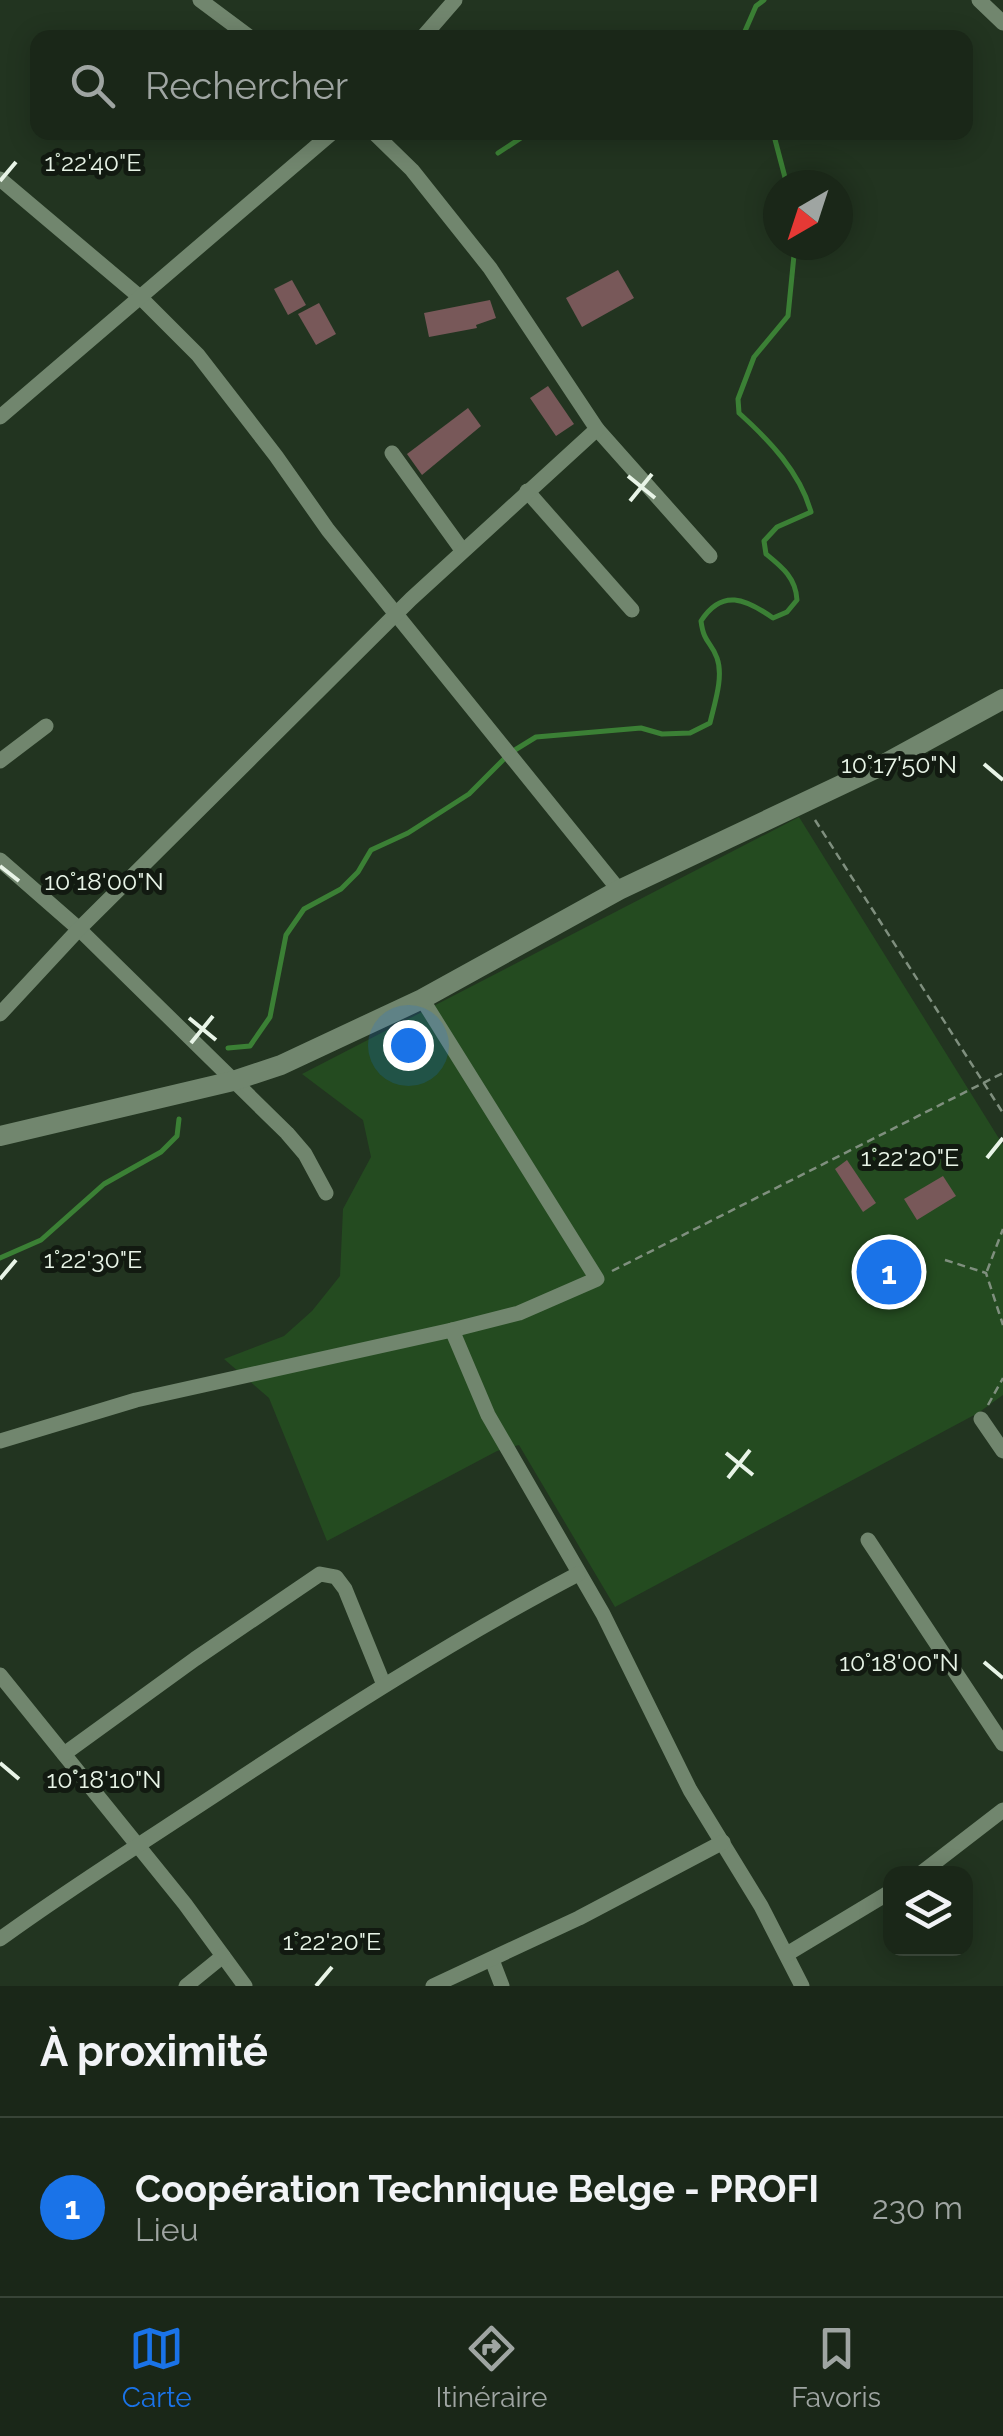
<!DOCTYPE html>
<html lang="fr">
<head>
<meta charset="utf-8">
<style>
  :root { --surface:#1a2718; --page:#232f21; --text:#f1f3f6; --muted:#9fa5a2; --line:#384437; --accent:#1a73e8 }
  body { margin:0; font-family:Raleway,sans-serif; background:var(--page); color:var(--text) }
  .controls { position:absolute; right:30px; bottom:30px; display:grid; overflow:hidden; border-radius:20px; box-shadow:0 5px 25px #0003 }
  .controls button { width:90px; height:90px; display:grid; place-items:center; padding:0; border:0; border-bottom:2px solid var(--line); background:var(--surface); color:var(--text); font:50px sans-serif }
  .compass { position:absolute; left:763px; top:170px; width:90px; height:90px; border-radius:50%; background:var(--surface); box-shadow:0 5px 25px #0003; rotate:219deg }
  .you { position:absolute; left:408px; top:1045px; width:35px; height:35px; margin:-25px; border:8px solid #fff; border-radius:50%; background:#1a73e8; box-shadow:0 0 0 15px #1a73e833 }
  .badge { display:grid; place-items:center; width:65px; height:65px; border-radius:50%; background:var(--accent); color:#fff; font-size:32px; font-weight:700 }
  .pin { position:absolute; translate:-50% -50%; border:5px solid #fff; box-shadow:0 2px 10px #0006 }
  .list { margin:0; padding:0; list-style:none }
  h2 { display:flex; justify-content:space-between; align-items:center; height:130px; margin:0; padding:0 40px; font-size:42px }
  h2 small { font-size:32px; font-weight:400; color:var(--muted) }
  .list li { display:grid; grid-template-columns:65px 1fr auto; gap:30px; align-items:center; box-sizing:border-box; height:180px; padding:0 40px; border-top:2px solid var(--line) }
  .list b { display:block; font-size:38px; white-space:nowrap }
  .list p { margin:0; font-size:32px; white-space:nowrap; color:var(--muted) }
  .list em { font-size:32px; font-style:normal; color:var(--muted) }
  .icon { flex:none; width:55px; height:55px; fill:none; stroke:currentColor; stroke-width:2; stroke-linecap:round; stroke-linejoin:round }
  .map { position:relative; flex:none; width:1003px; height:1986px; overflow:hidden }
  .search { position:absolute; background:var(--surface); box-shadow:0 5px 25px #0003; left:30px; right:30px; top:30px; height:110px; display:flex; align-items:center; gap:25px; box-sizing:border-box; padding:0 35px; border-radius:20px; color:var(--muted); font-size:38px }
  .sheet { height:310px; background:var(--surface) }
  nav { display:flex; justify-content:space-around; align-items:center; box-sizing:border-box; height:140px; border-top:2px solid var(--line); background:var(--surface); font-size:28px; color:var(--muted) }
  nav a { display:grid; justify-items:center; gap:5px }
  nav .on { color:var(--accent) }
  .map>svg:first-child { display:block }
</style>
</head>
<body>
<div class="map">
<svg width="1003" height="1986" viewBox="0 0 1003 1986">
  <rect width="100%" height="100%" fill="#223420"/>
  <path fill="#244b20" d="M799,817L1003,1145V1395L978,1413L615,1607L519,1445L497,1451L327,1541L269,1398L224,1359L284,1336L312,1311L340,1276L343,1209L371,1157L363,1120L302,1074Z"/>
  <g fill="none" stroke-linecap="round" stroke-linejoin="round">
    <g stroke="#3b8035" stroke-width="5">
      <path d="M742,38L756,6L764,0"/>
      <path d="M773,132L787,185"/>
      <path d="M498,153L530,132"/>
      <path d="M228,1048L250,1046L270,1017L286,935L304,909L341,889L358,872L371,850L408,833L469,794L510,753L536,737L641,728L662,734L690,733L710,723C714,705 724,677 717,658C711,641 704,644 701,621C722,588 746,599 773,618L787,612L797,600C796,578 782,567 766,554L764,541L777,527L811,512C800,472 769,440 739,413L738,399L754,357L788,316L795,245"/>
      <path d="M0,1258L41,1240L104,1184L161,1152L177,1136L179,1119"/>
    </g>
  </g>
  <g fill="#785859">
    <path d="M618,270L634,298L582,327L566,298Z"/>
    <path d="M292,280L306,305L288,315L274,289Z"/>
    <path d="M490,300L496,318L476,325L477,328L429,337L424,313Z"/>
    <path d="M319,303L336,334L316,345L298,314Z"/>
    <path d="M548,386L574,424L556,436L530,398Z"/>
    <path d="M468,408L481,426L422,475L407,454Z"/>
    <path d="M847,1160L876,1203L863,1212L835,1169Z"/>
    <path d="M943,1176L956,1196L917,1220L904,1199Z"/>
    <path d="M904,1240L925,1269L874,1305L854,1276Z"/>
  </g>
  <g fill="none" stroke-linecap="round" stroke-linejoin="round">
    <g stroke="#7f8f7e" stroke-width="2.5" stroke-dasharray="8 5" stroke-linecap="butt">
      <path d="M815,820L1003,1113"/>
      <path d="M945,1260L986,1273L1003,1325"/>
      <path d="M612,1271L1003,1073"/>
      <path d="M987,1271L1003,1229"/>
      <path d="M988,1405L1003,1378"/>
    </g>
    <g stroke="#71866e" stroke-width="15">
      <path d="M200,0L251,38"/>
      <path d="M979,0L1003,23"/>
      <path d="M422,38L455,0"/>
      <path d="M0,179L141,298L198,355L276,456L328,530L619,890"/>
      <path d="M0,417L333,132"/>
      <path d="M597,429L710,556"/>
      <path d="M392,453L462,550"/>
      <path d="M527,491L632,610"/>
      <path d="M0,761L46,726"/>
      <path d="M0,860L79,929L287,1133L305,1154L326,1193"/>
      <path d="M422,999L597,1279L519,1313L452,1330"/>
      <path d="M0,1014L79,929L411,599L597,429L490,268L412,170L373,132"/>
      <path d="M981,1419L1003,1451"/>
      <path d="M0,1441L136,1400L452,1330L488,1415L603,1614L690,1790L761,1906L802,1986"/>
      <path d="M868,1540L1003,1744"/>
      <path d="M0,1675L185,1904L245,1986"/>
      <path d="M64,1754L195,1659L320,1574L336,1577L345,1589L384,1685"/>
      <path d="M920,1874L1003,1810"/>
      <path d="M0,1939C70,1888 142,1843 215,1795C333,1717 452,1640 578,1574"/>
      <path d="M787,1954L890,1892"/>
      <path d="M492,1960L502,1986"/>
      <path d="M186,1986L223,1956"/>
      <path d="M433,1986L579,1918L723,1842"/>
    </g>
    <path stroke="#71866e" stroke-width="20" d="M0,1136L233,1081L281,1065L422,999L619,890L875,769L1003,699"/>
  </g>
  <path fill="none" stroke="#e8f4e7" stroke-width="4" d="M0,181L16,162M628,476L655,498M630,501L652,474M984,764L1003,780M0,866L19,881M189,1018L216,1040M191,1043L213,1016M987,1158L1003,1138M0,1279L16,1260M726,1453L753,1475M728,1478L750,1450M984,1662L1003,1678M0,1763L19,1779M316,1986L332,1967"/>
  <g font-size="25" text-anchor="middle" fill="#e8f4e7" stroke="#121a11" stroke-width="10" stroke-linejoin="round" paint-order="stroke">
    <text x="93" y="171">1°22'40"E</text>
    <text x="899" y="773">10°17'50"N</text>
    <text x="104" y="890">10°18'00"N</text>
    <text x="910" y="1166">1°22'20"E</text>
    <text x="93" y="1268">1°22'30"E</text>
    <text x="899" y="1671">10°18'00"N</text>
    <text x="104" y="1788">10°18'10"N</text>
    <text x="332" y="1950">1°22'20"E</text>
  </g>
</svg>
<div class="controls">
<button><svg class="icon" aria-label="layers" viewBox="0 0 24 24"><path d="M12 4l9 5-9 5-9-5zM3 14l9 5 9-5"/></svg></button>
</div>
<svg class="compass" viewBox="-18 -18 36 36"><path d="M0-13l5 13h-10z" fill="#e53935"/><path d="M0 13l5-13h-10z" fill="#9fa5a2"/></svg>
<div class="you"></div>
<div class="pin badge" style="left:889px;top:1272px">1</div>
<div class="search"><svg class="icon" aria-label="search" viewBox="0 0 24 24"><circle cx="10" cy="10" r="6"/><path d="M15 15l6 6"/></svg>Rechercher</div>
</div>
<section class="sheet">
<h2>À proximité<small></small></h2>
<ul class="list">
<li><span class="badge">1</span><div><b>Coopération Technique Belge - PROFI</b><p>Lieu</p></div><em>230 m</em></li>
</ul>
</section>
<nav>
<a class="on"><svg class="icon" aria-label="map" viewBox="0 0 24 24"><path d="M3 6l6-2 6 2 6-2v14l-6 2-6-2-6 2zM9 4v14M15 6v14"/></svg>Carte</a>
<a><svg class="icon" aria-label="directions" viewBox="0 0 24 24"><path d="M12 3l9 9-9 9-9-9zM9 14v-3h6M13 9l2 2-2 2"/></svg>Itinéraire</a>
<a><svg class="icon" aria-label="saved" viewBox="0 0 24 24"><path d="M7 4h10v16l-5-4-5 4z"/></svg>Favoris</a>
</nav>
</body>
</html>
